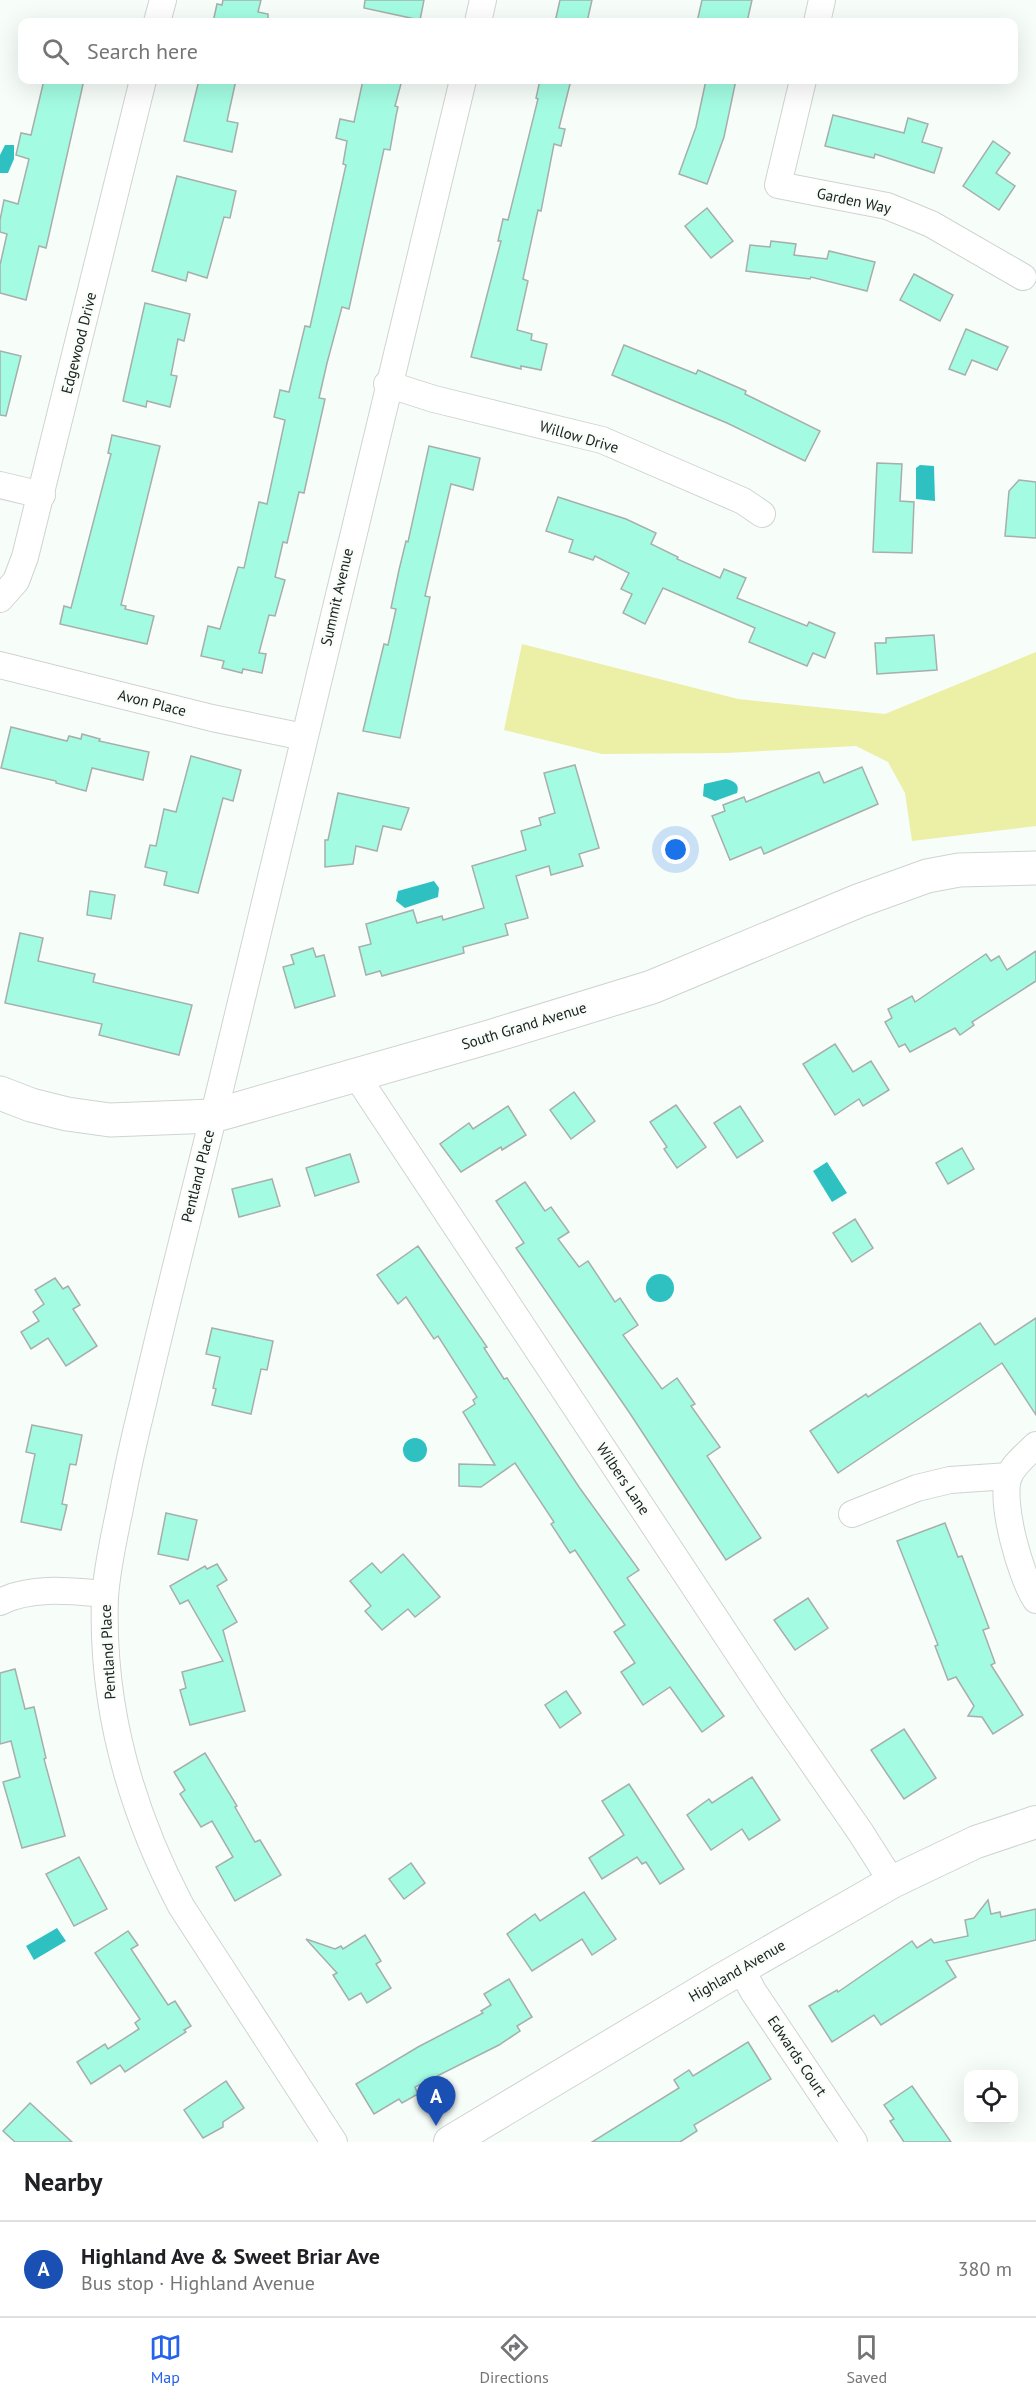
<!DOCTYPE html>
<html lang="en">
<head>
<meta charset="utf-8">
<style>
  :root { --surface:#fff; --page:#f6f6f6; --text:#202124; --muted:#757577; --line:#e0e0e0; --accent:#2563eb }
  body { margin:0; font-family:"PT Sans",sans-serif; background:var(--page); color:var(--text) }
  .controls { position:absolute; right:18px; bottom:18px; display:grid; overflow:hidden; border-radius:12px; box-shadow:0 6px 24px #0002 }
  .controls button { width:54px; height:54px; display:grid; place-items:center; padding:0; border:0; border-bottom:2px solid var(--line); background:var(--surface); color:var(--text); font:30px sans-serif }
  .you { position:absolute; left:676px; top:850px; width:21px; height:21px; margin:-15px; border:4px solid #fff; border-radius:50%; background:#1a73e8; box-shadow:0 0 0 9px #1a73e833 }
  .badge { display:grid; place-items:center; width:39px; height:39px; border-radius:50%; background:var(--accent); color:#fff; font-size:20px; font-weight:700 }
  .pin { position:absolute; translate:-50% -50px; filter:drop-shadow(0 2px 3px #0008) }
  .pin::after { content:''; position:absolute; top:32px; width:21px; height:18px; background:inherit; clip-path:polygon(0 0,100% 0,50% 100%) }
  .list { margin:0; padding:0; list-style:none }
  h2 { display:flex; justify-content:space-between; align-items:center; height:78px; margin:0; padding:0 24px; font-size:26px }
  h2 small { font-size:20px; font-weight:400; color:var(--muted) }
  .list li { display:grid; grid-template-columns:39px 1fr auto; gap:18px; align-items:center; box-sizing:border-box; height:96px; padding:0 24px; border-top:2px solid var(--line) }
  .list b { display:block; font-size:22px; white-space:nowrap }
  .list p { margin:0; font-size:20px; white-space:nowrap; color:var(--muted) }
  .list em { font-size:20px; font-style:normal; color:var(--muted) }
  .icon { flex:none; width:33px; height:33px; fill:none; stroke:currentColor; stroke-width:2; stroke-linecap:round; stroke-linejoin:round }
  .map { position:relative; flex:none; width:1036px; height:2142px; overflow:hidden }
  .search { position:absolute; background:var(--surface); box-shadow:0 6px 24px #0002; left:18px; right:18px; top:18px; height:66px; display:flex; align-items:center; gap:15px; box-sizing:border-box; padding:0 21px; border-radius:12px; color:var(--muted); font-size:22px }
  .sheet { height:174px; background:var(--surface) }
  nav { display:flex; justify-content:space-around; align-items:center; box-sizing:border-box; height:84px; border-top:2px solid var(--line); background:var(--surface); font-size:16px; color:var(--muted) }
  nav a { display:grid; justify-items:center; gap:3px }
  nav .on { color:var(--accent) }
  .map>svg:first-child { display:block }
</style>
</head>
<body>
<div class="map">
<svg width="1036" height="2142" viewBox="0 0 1036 2142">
  <rect width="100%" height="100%" fill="#f7fdf9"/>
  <path fill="#ecefa6" d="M522,644L738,699L885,714L1036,652V826L912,841L905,793L888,762L856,746L725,753L602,754L504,730Z"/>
  <g fill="#2fc1c2">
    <path d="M5,145H14V159L8,173H0V155Z"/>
    <path d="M920,465L934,466L935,501L916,499V468Z"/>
    <path d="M726,779C734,781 740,784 737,793L715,801L703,796L704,784Z"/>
    <path d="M434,881L439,888L438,897L405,908L396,901L398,891Z"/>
    <path d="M827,1162L847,1193L832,1202L813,1171Z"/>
    <circle cx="660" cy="1288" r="14"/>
    <circle cx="415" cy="1450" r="12"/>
    <path d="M57,1928L66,1941L34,1960L26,1946Z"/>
  </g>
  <g fill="#a3fce2" stroke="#a7aeac" stroke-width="1.5">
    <path d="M223,0H261L258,12L268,14V22H213L217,4L222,5Z"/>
    <path d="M365,0H424L420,20L364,8Z"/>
    <path d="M560,0H592L587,22H555Z"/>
    <path d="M702,0H752L747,22H697Z"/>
    <path d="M44,80H84L46,248L39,246L26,300L0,293V265L7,234L0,232V220L4,200L18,204L29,159L16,155L21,133L31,135Z"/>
    <path d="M199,80H236L227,121L238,123L232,152L184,141Z"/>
    <path d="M363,80H402L395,106L398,107L396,116L390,150L384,149L349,309L342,307L327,363L319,398L325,399L304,493L299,492L287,543L283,542L275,577L285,580L275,616L269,615L259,653L266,654L262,673L243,669L242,673L222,668L224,661L201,656L208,626L220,629L238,567L244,568L259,502L267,504L285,420L274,417L280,390L289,392L305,326L310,327L346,165L343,164L347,141L336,138L340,119L354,122Z"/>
    <path d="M540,80H571L559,128L565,129L561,146L554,144L541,211L538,210L523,279L528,281L517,330L532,334L531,340L547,344L541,370L521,366V369L471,357L501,241H498L503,219L508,220L538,99L536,98Z"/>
    <path d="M706,80H736L724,137L707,184L679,174L696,127Z"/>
    <path d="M833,115L904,133L908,118L928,124L922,142L942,148L934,173L875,154L874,158L825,146Z"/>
    <path d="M993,141L1010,153L996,173L1015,186L999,210L963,186Z"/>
    <path d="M177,176L236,191L230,218L224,217L207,278L188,272L186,281L152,271Z"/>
    <path d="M707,208L733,241L711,258L685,226Z"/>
    <path d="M771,241L796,244L794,255L827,259L829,251L875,262L867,291L811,277L810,279L746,271L750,245L770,247Z"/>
    <path d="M914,274L953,295L940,321L900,300Z"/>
    <path d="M145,303L190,314L184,341L178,339L171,375L177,376L170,407L147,401L146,407L123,401Z"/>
    <path d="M966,329L1008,347L997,370L972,360L965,375L949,369Z"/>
    <path d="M624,345L696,374L698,370L746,391L745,394L820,431L805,461L727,423L612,375Z"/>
    <path d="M0,351L21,356L6,416L0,415Z"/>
    <path d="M112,435L160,446L121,605L126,606L125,609L154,616L147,644L60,624L64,606L71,608L111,454L108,453Z"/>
    <path d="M429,446L480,458L473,490L451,484L425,596L430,597L400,738L363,731L384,644L388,645L396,609L391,608L399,570L406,541L408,542Z"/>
    <path d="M877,463L902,464L900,501L914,502L912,553L873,552Z"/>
    <path d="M1019,480L1036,482V538L1005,536L1009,491Z"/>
    <path d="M558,497L626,519L656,533L651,544L678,557L677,559L720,578L724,569L746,578L737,598L807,626L809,622L835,633L825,658L813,653L807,666L749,642L755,628L663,588L645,624L623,613L632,594L621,589L629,573L595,556L593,560L569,552L573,540L546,531Z"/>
    <path d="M934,635L937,670L877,674L875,643H886V638Z"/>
    <path d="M11,727L67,741L69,736L81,739L82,734L100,739L99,741L149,752L143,780L92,768L86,791L56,783V781L1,768Z"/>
    <path d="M191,756L241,770L233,801L223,798L198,893L164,885L167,872L145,867L150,845L156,846L164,809L176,812Z"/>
    <path d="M575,765L599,848L579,854L583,866L551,875L549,866L516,876L528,918L505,924L508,935L463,947L464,953L382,976L380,971L366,975L359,947L371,944L366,924L413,910L417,923L442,916L443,920L484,908L472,866L526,850L521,831L541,825L539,818L555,813L544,773Z"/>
    <path d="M862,767L878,804L764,854L761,847L730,860L712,816L725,811L723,805L744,797L746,802L819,772L824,783Z"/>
    <path d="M338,793L409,808L401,830L383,826L377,851L356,846L353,864L325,867V840H328Z"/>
    <path d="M90,891L115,895L111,919L87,915Z"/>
    <path d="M20,933L43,938L38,961L95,974L93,982L192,1005L179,1055L99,1035L102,1024L5,1003Z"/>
    <path d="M313,948L316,957L324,955L335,996L295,1008L283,967L294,964L291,955Z"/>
    <path d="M1036,951V981L972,1022L974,1025L960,1035L955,1028L910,1052L905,1044L899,1047L885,1022L892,1018L888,1009L912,996L915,1002L986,954L991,961L999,956L1007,970Z"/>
    <path d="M835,1044L853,1072L871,1061L889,1090L863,1106L859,1099L835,1115L803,1064Z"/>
    <path d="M574,1092L595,1121L571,1139L550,1110Z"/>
    <path d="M676,1105L706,1147L677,1168L664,1149L667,1147L650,1122Z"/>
    <path d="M508,1106L526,1135L502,1150L501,1147L461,1172L440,1144L469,1123L473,1129Z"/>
    <path d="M740,1106L763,1141L737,1158L714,1123Z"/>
    <path d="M962,1148L974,1169L948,1184L936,1163Z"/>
    <path d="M350,1154L359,1182L315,1196L306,1168Z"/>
    <path d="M272,1179L280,1206L239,1217L232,1189Z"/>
    <path d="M525,1182L545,1211L551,1207L569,1232L558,1239L579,1267L588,1261L615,1302L620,1298L638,1325L623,1335L662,1389L677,1378L695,1404L691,1406L720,1447L707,1456L761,1538L726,1560L629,1412L516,1248L524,1243L496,1201Z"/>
    <path d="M855,1219L873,1248L852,1262L833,1233Z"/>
    <path d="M418,1246L487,1347L484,1348L504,1379L507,1378L579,1487L639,1570L627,1578L724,1716L702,1732L670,1687L643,1705L621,1672L635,1663L614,1632L625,1625L575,1550L570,1553L551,1524L554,1522L515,1463L481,1487L459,1486V1464L495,1465L463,1412L475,1404L473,1400L477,1397L438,1336L434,1339L406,1297L398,1304L377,1275Z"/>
    <path d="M55,1278L63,1289L68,1286L80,1305L73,1309L97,1346L66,1366L48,1338L31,1349L21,1332L39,1321L33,1312L44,1304L35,1290Z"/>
    <path d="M1036,1318V1415L1002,1363L838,1473L810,1431L866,1394L868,1397L980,1323L995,1345Z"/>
    <path d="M212,1328L273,1341L267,1370L261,1369L251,1414L212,1405L216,1389L213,1388L220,1357L206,1354Z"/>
    <path d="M32,1425L82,1435L76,1465L70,1464L62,1504L67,1505L61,1530L21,1522L35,1454L26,1452Z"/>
    <path d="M166,1513L197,1520L188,1560L158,1554Z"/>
    <path d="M945,1523L958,1557L962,1556L989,1628L983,1630L995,1663L991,1665L1023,1715L993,1734L982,1717L968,1716L974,1706L956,1677L948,1680L935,1646L938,1645L897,1541Z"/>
    <path d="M403,1554L440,1597L415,1617L408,1609L382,1630L365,1611L371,1606L350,1581L372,1563L381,1573Z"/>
    <path d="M217,1564L227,1580L217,1586L237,1622L223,1630L245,1711L190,1725L180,1690L186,1688L182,1672L223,1661L188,1600L180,1604L170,1586L205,1566L207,1569Z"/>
    <path d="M808,1598L828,1628L795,1650L774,1620Z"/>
    <path d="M15,1669L25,1709L34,1707L46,1758L44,1759L65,1836L22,1848L3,1782L20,1777L11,1741L0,1744V1673Z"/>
    <path d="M566,1691L581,1713L560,1728L545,1705Z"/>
    <path d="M904,1729L936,1778L904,1799L871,1750Z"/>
    <path d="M205,1753L237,1806L235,1807L255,1842L260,1840L281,1875L235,1901L216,1867L233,1857L212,1821L201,1827L180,1794L185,1790L174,1772Z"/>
    <path d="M752,1777L780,1820L749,1840L742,1829L711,1850L687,1815L709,1799L712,1803Z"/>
    <path d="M629,1784L684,1869L660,1884L646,1862L642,1864L637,1857L602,1879L589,1858L624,1835L602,1801Z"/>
    <path d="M79,1857L107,1909L74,1926L46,1874Z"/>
    <path d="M411,1863L425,1883L404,1899L389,1879Z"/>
    <path d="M584,1892L616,1939L592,1955L582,1939L532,1971L507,1934L535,1914L540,1921Z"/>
    <path d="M988,1900L991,1914L1000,1912L1001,1917L1036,1909V1940L946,1961L956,1977L881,2025L874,2015L832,2042L809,2006L837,1990L838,1992L912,1941L917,1948L931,1939L934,1943L968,1936L965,1920L974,1918Z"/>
    <path d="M128,1931L138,1945L131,1949L168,2005L175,2001L191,2026L184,2030L186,2032L125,2072L120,2065L91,2084L77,2062L105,2044L108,2049L139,2029L135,2023L140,2019L95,1953Z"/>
    <path d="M365,1935L381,1961L376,1964L391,1988L367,2003L361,1993L349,2000L333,1975L337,1973L306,1939L335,1949L341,1946L343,1949Z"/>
    <path d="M509,1979L532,2017L517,2026L520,2031L499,2045L415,2087L418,2094L402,2103L399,2099L374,2114L356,2084L418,2047L483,2013L481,2011L491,2005L484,1994Z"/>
    <path d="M748,2042L771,2079L694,2125L697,2131L680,2142H592L679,2088L674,2080L689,2070L693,2076Z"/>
    <path d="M226,2081L244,2108L223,2122V2127L203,2138L184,2110Z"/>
    <path d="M912,2086L951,2142H904L890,2121L894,2119L884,2105Z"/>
    <path d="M30,2103L72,2142H15L3,2131Z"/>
  </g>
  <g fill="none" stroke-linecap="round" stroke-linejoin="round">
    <g stroke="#cfd4d0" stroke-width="28">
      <g id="minor">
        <path d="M157,22L163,0"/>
        <path d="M478,22L483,0"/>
        <path d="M817,22L822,0"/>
        <path d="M803,80L778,185L887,206L931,224L1023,277"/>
        <path d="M387,384L434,399L602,440L743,501L762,514"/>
        <path d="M0,485L42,495"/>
        <path d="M0,599L16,581L25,557L143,80"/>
        <path d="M0,665L212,718L304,737"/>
        <path d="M356,1075L774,1707L861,1833L892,1882"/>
        <path d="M1036,1445C1027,1454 1014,1464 1009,1476C999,1501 1021,1578 1036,1600"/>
        <path d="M852,1514L917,1488L950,1480L1009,1476"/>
        <path d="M0,1602C31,1586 71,1591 105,1594"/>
        <path d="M742,1970L753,1991L854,2142"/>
        <path d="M334,2142L181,1906C130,1809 101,1707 105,1597C107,1569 113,1541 119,1513C126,1476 134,1439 143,1403C168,1295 196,1188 222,1081C302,747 381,413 463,80"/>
      </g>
    </g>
    <g stroke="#cfd4d0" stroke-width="34">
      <path id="tertiary" d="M450,2142L719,1981L892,1882L976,1842L1036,1822"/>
    </g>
    <g stroke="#cfd4d0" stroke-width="35">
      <path id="secondary" d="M0,1093L31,1105L67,1114L110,1120L213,1116L489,1037L652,987L858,901L927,876L959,870L1036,868"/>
    </g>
    <use href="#minor" stroke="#fff" stroke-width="26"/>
    <use href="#tertiary" stroke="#fff" stroke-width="32"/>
    <use href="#secondary" stroke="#fff" stroke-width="33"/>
  </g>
  <g text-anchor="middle" stroke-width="4.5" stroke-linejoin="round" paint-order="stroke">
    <g font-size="15" fill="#202221" stroke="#f7fdf9">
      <text transform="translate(854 201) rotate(12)" y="5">Garden Way</text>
      <text transform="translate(79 343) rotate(-76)" y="5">Edgewood Drive</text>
      <text transform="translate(579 437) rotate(16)" y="5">Willow Drive</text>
      <text transform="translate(337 597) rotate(-77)" y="5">Summit Avenue</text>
      <text transform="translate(152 703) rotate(14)" y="5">Avon Place</text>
      <text transform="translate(524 1026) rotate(-17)" y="5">South Grand Avenue</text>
      <text transform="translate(198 1176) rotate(-76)" y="5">Pentland Place</text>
      <text transform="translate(623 1479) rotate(56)" y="5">Wilbers Lane</text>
      <text transform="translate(108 1652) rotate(-93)" y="5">Pentland Place</text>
      <text transform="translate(737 1971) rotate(-30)" y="5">Highland Avenue</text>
      <text transform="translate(797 2056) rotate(56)" y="5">Edwards Court</text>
    </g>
  </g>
</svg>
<div class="controls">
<button><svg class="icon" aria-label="locate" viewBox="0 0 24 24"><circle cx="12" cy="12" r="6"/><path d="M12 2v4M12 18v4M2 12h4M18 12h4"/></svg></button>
</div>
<div class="you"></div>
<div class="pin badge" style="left:436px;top:2126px;background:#1a4fb4">A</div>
<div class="search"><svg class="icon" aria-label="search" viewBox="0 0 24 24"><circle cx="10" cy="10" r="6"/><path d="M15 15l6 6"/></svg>Search here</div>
</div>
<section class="sheet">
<h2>Nearby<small></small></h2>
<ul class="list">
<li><span class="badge" style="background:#1a4fb4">A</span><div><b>Highland Ave &amp; Sweet Briar Ave</b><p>Bus stop · Highland Avenue</p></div><em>380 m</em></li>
</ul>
</section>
<nav>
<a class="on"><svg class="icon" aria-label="map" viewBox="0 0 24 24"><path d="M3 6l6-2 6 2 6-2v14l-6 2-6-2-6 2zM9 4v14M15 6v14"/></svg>Map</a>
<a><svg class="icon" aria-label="directions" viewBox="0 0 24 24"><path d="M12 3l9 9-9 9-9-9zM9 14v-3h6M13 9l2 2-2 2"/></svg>Directions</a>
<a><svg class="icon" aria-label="saved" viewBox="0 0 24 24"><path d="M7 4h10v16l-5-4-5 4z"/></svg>Saved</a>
</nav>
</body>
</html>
